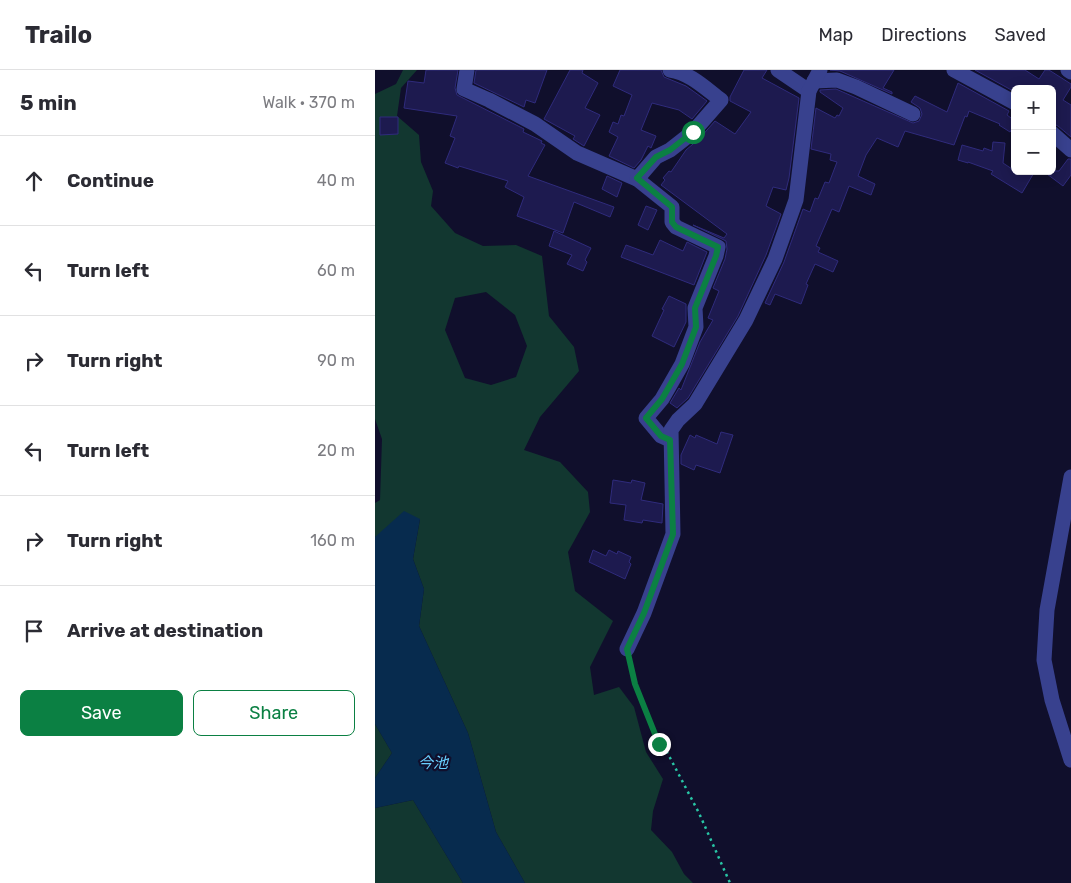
<!DOCTYPE html>
<html lang="en">
<head>
<meta charset="utf-8">
<style>
  :root { --surface:#fff; --page:#f7f7f7; --text:#2b2b33; --muted:#7c7c81; --line:#e1e1e2; --accent:#0b8043 }
  body { margin:0; font-family:Rubik,"Noto Sans JP",sans-serif; background:var(--page); color:var(--text) }
  .controls { position:absolute; right:15px; top:15px; display:grid; overflow:hidden; border-radius:8px; box-shadow:0 2px 12px #0003 }
  .controls button { width:45px; height:45px; display:grid; place-items:center; padding:0; border:0; border-bottom:1px solid var(--line); background:var(--surface); color:var(--text); font:25px sans-serif }
  .stop { position:absolute; width:15px; height:15px; margin:-11px; border:4px solid #0b8043; border-radius:50%; background:#fff }
  .stop.end { background:#0b8043; border-color:#fff; box-shadow:0 1px 5px #0008 }
  .list { margin:0; padding:0; list-style:none }
  h2 { display:flex; justify-content:space-between; align-items:center; height:65px; margin:0; padding:0 20px; font-size:21px }
  h2 small { font-size:16px; font-weight:400; color:var(--muted) }
  .list li { display:grid; grid-template-columns:32px 1fr auto; gap:15px; align-items:center; box-sizing:border-box; height:90px; padding:0 20px; border-top:1px solid var(--line) }
  .list b { display:block; font-size:19px; white-space:nowrap }
  .list em { font-size:16px; font-style:normal; color:var(--muted) }
  .actions { display:flex; gap:10px; padding:15px 20px }
  .actions a { flex:1; padding:11px 0; border:1px solid var(--accent); border-radius:8px; text-align:center; font-size:18px; color:var(--accent) }
  .actions .main { background:var(--accent); color:#fff }
  .icon { flex:none; width:28px; height:28px; fill:none; stroke:currentColor; stroke-width:2; stroke-linecap:round; stroke-linejoin:round }
  .map { position:relative; flex:none; width:696px; height:813px; overflow:hidden }
  header { display:flex; align-items:center; gap:30px; box-sizing:border-box; height:70px; padding:0 25px; background:var(--surface); border-bottom:1px solid var(--line) }
  header strong { font-size:24px }
  nav { display:flex; gap:28px; margin-inline-start:auto; font-size:18px }
  main { display:flex }
  aside { flex:1; background:var(--surface) }
  .map>svg:first-child { display:block }
</style>
</head>
<body>
<header>
<strong>Trailo</strong>
<nav><a>Map</a><a>Directions</a><a>Saved</a></nav>
</header>
<main>
<aside>
<h2>5 min<small>Walk · 370 m</small></h2>
<ul class="list">
<li><svg class="icon" aria-label="ahead" viewBox="0 0 24 24"><path d="M12 20V5M6 11l6-6 6 6"/></svg><div><b>Continue</b></div><em>40 m</em></li>
<li><svg class="icon" aria-label="left" viewBox="0 0 24 24"><path d="M17 20v-9H6M10 6l-5 5 5 5"/></svg><div><b>Turn left</b></div><em>60 m</em></li>
<li><svg class="icon" aria-label="right" viewBox="0 0 24 24"><path d="M7 20v-9h11M14 6l5 5-5 5"/></svg><div><b>Turn right</b></div><em>90 m</em></li>
<li><svg class="icon" aria-label="left" viewBox="0 0 24 24"><path d="M17 20v-9H6M10 6l-5 5 5 5"/></svg><div><b>Turn left</b></div><em>20 m</em></li>
<li><svg class="icon" aria-label="right" viewBox="0 0 24 24"><path d="M7 20v-9h11M14 6l5 5-5 5"/></svg><div><b>Turn right</b></div><em>160 m</em></li>
<li><svg class="icon" aria-label="arrive" viewBox="0 0 24 24"><path d="M6 21V4h12l-3 4 3 4H6"/></svg><div><b>Arrive at destination</b></div></li>
</ul>
<div class="actions"><a class="main">Save</a><a>Share</a></div>
</aside>
<div class="map">
<svg width="696" height="813" viewBox="0 0 696 813">
  <rect width="100%" height="100%" fill="#100f2c"/>
  <g fill="#123730" fill-rule="evenodd">
    <path d="M28,0H42L26,18L22,46L44,65L46,92L58,121L56,136L80,163L108,176L141,175L167,186L174,246L199,277L204,301L165,347L149,380L185,392L213,422L215,442L193,482L200,521L238,551L215,597L219,625L244,617L259,637L271,682L288,709L278,741L276,760L297,782L309,804L318,813H150L121,762L93,663L44,556L49,519L38,489L45,449L0,467V433L5,430L7,369L0,349V24L21,14ZM111,222L140,245L152,276L141,307L116,315L90,308L70,260L80,228Z"/>
    <path d="M0,654L17,683L0,708Z"/>
    <path d="M38,730L88,813H0V738Z"/>
  </g>
  <path fill="#072b4e" d="M29,441L45,449L38,489L49,519L44,556L93,663L121,762L150,813H88L38,730L0,738V708L17,683L0,654V467Z"/>
  <g fill="#1d1a4f" stroke="#2f2b7c">
    <path d="M51,0H83L80,18L82,25L149,59L148,62L167,71L166,73L170,75L153,106L239,137L235,147L199,132L188,163L142,146L149,127L130,117L133,111L84,96L83,98L70,93L80,68L75,66L82,46L29,38L33,11L49,13Z"/>
    <path d="M101,0H172L160,33L151,30L149,37L99,13Z"/>
    <path d="M195,0H208L207,3L223,13L210,38L225,45L209,76L198,69L200,66L169,49Z"/>
    <path d="M245,0H286L289,7L311,16L332,31L317,49L304,40L277,33L266,60L281,66L276,78L273,76L266,90L259,98L234,86L243,67L234,62L238,52L243,54L246,45L249,46L257,25L238,16Z"/>
    <path d="M369,0H392L387,8L424,28L414,108L411,120L398,117L391,136L406,144L391,185L363,246L313,328L302,338L295,333L304,318L306,320L325,272L338,250L333,248L344,221L338,218L350,189L352,179L351,171L347,169L318,155L349,168L352,164L286,115L290,110L288,108L294,101L296,102L311,80L325,68L340,51L360,64L376,42L355,31V27Z"/>
    <path d="M455,0H519L508,18L517,22V24L465,1Z"/>
    <path d="M600,0H650L664,9L670,0H674L696,14V17L688,30L696,35V67L683,56L677,53V19H640V22Z"/>
    <path d="M583,13L634,41L632,45L640,51V60L637,59L635,62L624,55L625,54L594,41L592,47L590,46L579,75L530,61L523,77L502,68L491,85L483,106L500,114L496,125L474,116L464,142L457,139L441,176L445,178L443,182L463,191L458,202L440,194L431,214L433,215L426,234L400,224L395,235L390,233L409,192L428,139L435,142L440,128L443,129L450,112L454,113L462,92L455,90L456,84L436,79L441,38L460,48L462,45L464,46L468,38L445,22V20L461,19L538,53L544,51L547,44L545,38L536,32L540,26L572,42Z"/>
    <path d="M5,47H23V64L5,65Z"/>
    <path d="M618,72L630,73L628,93L640,101H660L647,123L616,104L618,101L593,92V93L583,90L587,75L608,81L609,78L617,81Z"/>
    <path d="M693,89H696V105L688,116L668,101H684Z"/>
    <path d="M232,106L247,113L242,127L227,119Z"/>
    <path d="M271,136L282,140L273,160L263,155Z"/>
    <path d="M179,161L216,178L210,190L212,192L208,201L192,194L197,185L174,176Z"/>
    <path d="M285,170L308,181L312,172L332,182L319,215L246,187L251,175L278,185Z"/>
    <path d="M294,226L311,234V252L299,277L277,266L289,240L287,239Z"/>
    <path d="M346,362L358,365L345,403L321,395L319,400L306,394V385L315,365L320,368L321,365L342,374Z"/>
    <path d="M238,410L256,413L257,410L270,413L266,430L288,434L287,453L268,450L267,453L249,450L251,435L235,433Z"/>
    <path d="M218,480L231,486L234,480L242,484L243,481L256,487L254,492L256,494L250,509L214,492Z"/>
  </g>
  <g fill="none" stroke-linecap="round" stroke-linejoin="round">
    <path stroke="#28c6a5" stroke-width="2.5" stroke-dasharray="2.5 4" stroke-linecap="butt" d="M255,592L260,614L284,673L292,682L324,743L355,813"/>
    <g stroke="#38418e" stroke-width="15">
      <path d="M92,0L89,19L114,30L160,54L202,83L262,109L297,137V152L301,157L343,177L341,186L320,238L321,257L307,294L287,329L271,348L286,366L295,370"/>
      <path d="M403,0L434,21"/>
      <path d="M579,0L640,33"/>
      <path d="M693,0L696,2"/>
      <path d="M439,11L462,10L481,17L538,44"/>
      <path d="M677,63L696,80"/>
      <path d="M262,109L281,87L295,80L318,62L346,30C330,18 315,3 295,0"/>
      <path d="M696,407L672,540L669,590L677,630L696,690"/>
      <path d="M252,579L269,543L298,464L296,360L303,350L320,334L371,250L400,189L421,130L434,21L445,0"/>
    </g>
  </g>
  <g fill="none" stroke-linecap="round" stroke-linejoin="round">
    <path stroke="#0b8043" stroke-width="6" d="M284,674L260,614L252,579L269,543L298,464L295,370L286,366L271,348L287,329L307,294L321,257L320,238L341,186L343,177L301,157L297,152V137L262,108L281,87L295,80L318,62"/>
  </g>
  <g text-anchor="middle" stroke-width="4.5" stroke-linejoin="round" paint-order="stroke">
    <g font-size="15" font-style="italic" fill="#69d0ff" stroke="#100f2c">
      <text x="58" y="698">今池</text>
    </g>
  </g>
</svg>
<div class="controls">
<button>+</button>
<button>−</button>
</div>
<div class="stop" style="left:318px;top:62px"></div>
<div class="stop end" style="left:284px;top:674px"></div>
</div>
</main>
</body>
</html>
